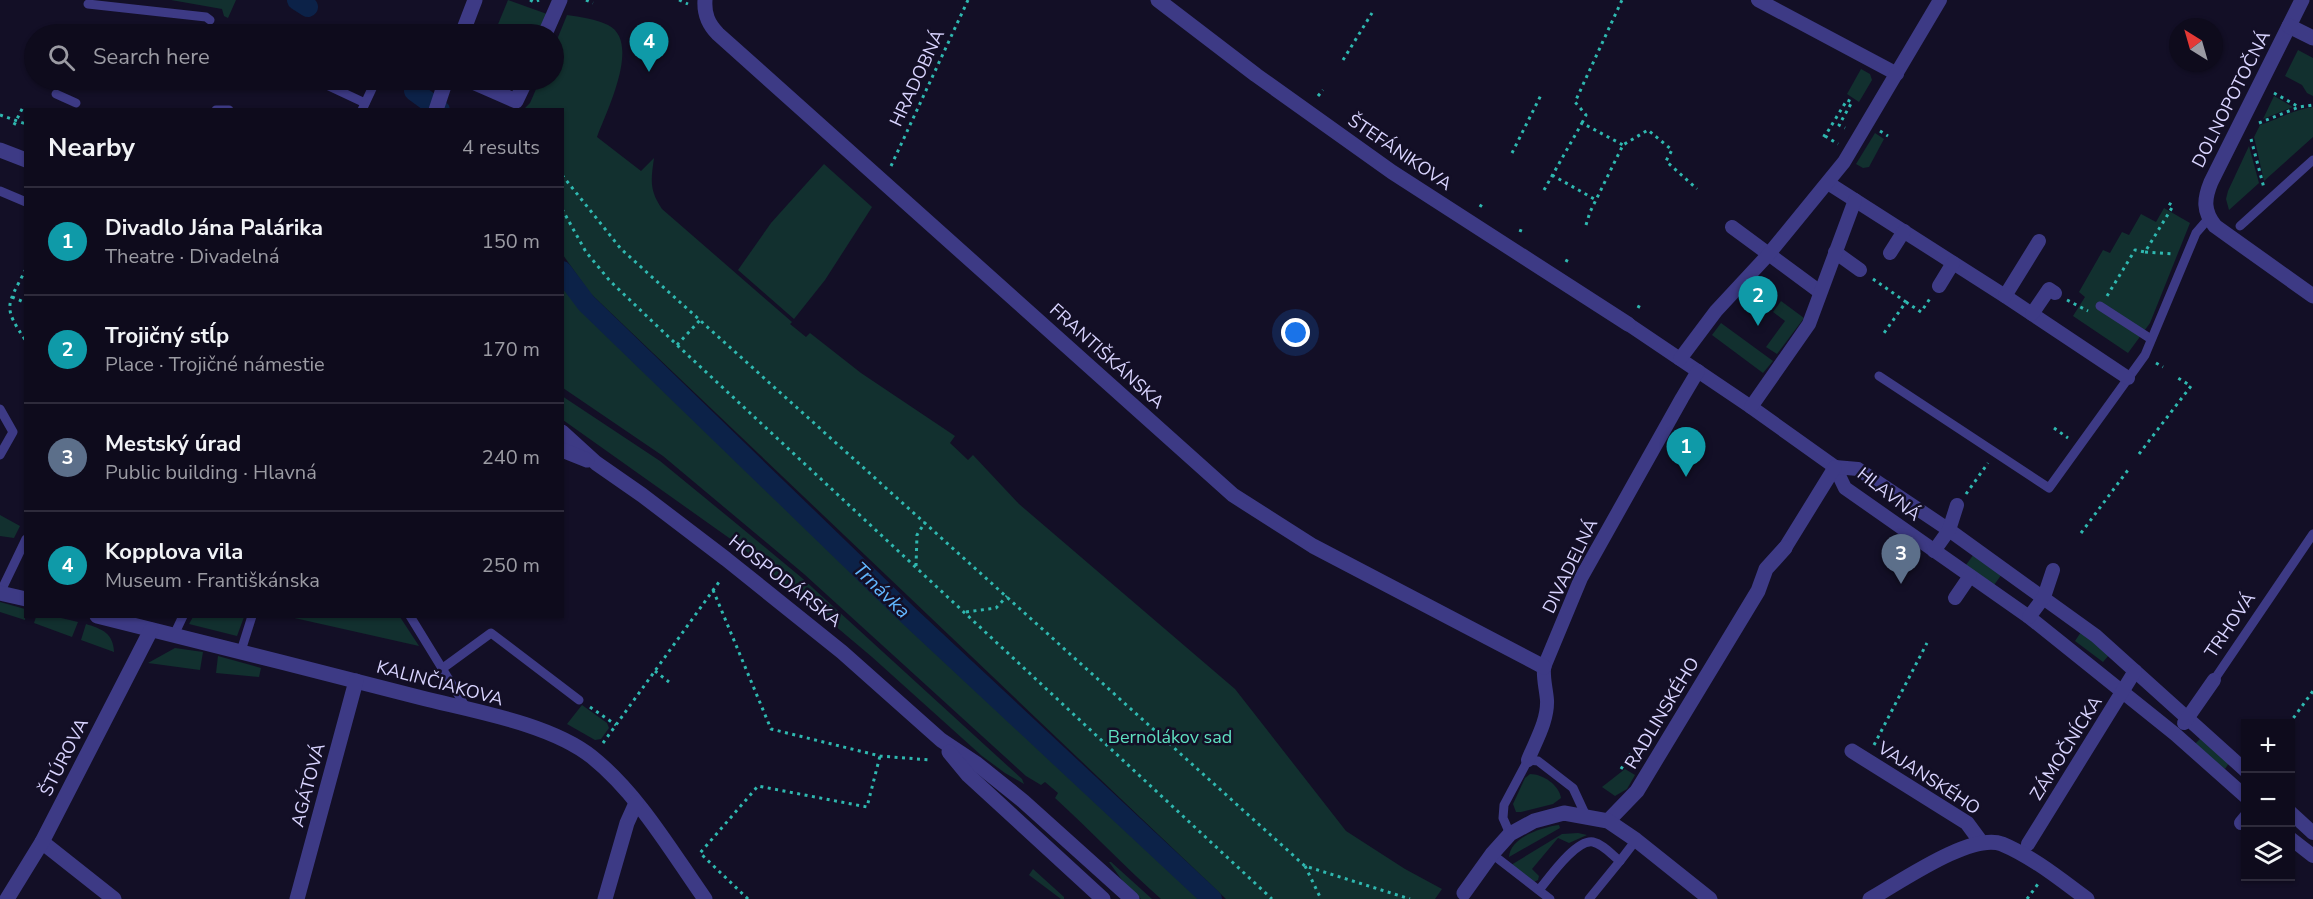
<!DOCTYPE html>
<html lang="en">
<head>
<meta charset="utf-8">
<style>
  :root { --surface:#0e0b1c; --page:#171425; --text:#f1f3f6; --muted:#9b9ba3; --line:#2e2b3b; --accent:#2563eb }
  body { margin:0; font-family:"Nunito Sans",sans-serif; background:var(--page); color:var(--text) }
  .controls { position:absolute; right:18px; bottom:18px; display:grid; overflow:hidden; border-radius:0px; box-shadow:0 2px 4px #0004 }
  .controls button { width:54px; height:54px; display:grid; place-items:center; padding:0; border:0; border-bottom:2px solid var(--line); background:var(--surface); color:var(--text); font:30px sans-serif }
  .compass { position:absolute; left:2169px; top:18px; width:54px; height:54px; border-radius:50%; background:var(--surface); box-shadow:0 2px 4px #0004; rotate:323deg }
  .you { position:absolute; left:1296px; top:333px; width:21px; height:21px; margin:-15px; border:4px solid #fff; border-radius:50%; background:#1a73e8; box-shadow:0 0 0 9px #1a73e833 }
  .badge { display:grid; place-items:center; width:39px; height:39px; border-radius:50%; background:var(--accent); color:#fff; font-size:20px; font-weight:700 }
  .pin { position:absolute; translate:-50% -50px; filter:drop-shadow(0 2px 3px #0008) }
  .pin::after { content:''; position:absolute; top:32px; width:21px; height:18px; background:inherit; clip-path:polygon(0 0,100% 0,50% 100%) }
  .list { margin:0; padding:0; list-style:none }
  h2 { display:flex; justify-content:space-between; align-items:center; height:78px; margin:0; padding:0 24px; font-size:26px }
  h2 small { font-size:20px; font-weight:400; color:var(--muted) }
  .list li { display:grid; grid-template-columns:39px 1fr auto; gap:18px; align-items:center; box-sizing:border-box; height:108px; padding:0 24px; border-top:2px solid var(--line) }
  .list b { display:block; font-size:22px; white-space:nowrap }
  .list p { margin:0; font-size:20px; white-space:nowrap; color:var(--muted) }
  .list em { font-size:20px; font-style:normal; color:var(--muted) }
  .icon { flex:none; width:33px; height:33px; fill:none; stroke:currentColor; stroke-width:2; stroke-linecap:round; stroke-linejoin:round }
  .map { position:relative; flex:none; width:2313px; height:899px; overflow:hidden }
  .search { position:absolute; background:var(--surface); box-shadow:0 2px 4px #0004; left:24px; top:24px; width:540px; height:66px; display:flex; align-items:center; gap:15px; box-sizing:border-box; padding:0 21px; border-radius:33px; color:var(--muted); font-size:22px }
  .panel { position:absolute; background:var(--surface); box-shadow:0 2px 4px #0004; left:24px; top:108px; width:540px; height:510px; border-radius:0px }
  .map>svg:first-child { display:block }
</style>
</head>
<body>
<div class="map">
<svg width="2313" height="899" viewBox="0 0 2313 899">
  <rect width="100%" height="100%" fill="#130f26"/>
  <g fill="#12302f">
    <path d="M171,0H236L228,18L224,16L222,9Z"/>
    <path d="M508,0L547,14L538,34H494Z"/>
    <path d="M567,15C580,17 596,19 608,25C642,42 606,112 597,137L641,171L654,158C651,180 649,190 662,209L792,322L790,324L806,337L810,333L861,373L955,436L950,443L968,460L973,455L1019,504L1235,689L1346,831L1405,869L1442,889L1435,899H1226L590,293L563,255L562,110L524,109L530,103L540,80H554V47Z"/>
    <path d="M2298,50L2313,58V96L2307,93L2302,85L2285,76Z"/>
    <path d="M1861,69L1870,74L1872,80L1859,102L1847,94Z"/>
    <path d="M2274,96L2293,107L2263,119Z"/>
    <path d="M2313,107V137L2264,181L2254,137L2260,125C2278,119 2295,109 2313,107Z"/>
    <path d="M1875,133L1884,139L1869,167L1863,168L1856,164Z"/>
    <path d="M2249,146L2259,183L2229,210L2226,199L2228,191Z"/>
    <path d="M824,164L872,207L825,280L794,319L738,270L771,223Z"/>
    <path d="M2164,208L2190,223L2150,323L2128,353L2073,316L2085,297L2079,292L2103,250L2110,253L2122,232L2129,235L2141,214L2156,222Z"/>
    <path d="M563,289L626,355L1199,899H1161C1124,866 1091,831 1055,798L1058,793L1045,782L1041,785L1026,776L804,574L663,456L563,388Z"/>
    <path d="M1781,301L1804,318L1777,354L1766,347L1785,321L1773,312Z"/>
    <path d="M1721,323L1773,361L1763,373L1712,335Z"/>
    <path d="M562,396L660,461L732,520L802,578L1022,779L1024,784L1005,773L982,756L872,657L739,545L563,420Z"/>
    <path d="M0,515L20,526L14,538L0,536Z"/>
    <path d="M1974,554L2002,574L1994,585L1966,565Z"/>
    <path d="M0,602L25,609V620L0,612Z"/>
    <path d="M36,617H57L78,622L72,637L34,623Z"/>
    <path d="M193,617V616L244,617L237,636L189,624Z"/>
    <path d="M290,617H400L419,646Z"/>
    <path d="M86,624C102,629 113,633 114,652L81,640Z"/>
    <path d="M2081,632L2109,655L2103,662L2075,641Z"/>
    <path d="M175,648L203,652L200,670L148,663Z"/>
    <path d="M218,656L261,668L259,677L216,673Z"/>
    <path d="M582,705L607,723L609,728L601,739L595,740L567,724Z"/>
    <path d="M2201,738L2229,763L2225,769L2194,745Z"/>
    <path d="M1625,769L1635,775L1627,789L1615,796L1602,787Z"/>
    <path d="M1530,774C1543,774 1559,785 1561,798L1553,804L1521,812H1516L1513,804L1525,778Z"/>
    <path d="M1559,825L1560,828L1509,857C1510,837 1543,827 1559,825Z"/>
    <path d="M1578,833L1587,835L1569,843L1558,838L1532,869L1539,876L1538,880L1534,882L1511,865L1562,834Z"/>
    <path d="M1109,862H1111L1152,899H1141L1127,887Z"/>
    <path d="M1033,869L1064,897V899H1061L1029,875Z"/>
  </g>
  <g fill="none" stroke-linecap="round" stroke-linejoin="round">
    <g stroke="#0c2248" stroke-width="20">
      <path d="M297,0L308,7"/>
      <path d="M414,91L440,110"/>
      <path d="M562,271L586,303L909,616L1212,899"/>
    </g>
    <g stroke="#2fb8b0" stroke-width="3" stroke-dasharray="3 4.5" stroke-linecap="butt">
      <path d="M530,0L534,2L539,0"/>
      <path d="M586,0L593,3"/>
      <path d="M679,0L688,4"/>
      <path d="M1343,60L1372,13"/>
      <path d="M175,81L183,85"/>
      <path d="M2274,93L2299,107"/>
      <path d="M1318,96L1323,90"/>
      <path d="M0,115L26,124"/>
      <path d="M1582,123L1586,115L1575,102L1622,0"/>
      <path d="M2259,123L2299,107L2313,105"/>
      <path d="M14,125L24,105"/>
      <path d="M1880,131L1888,136"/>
      <path d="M1823,135L1825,136L1847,100L1852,102L1839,125L1845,128"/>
      <path d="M1825,136L1838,144"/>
      <path d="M2251,139L2264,188"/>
      <path d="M1512,153L1541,95"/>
      <path d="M891,166L968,0"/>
      <path d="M562,175L621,249L1305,866L1410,899"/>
      <path d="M1552,175L1596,200"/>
      <path d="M1544,190L1582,123L1623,145"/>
      <path d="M1480,207L1483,202"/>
      <path d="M562,209L586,252L610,281L677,345L1272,899"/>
      <path d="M1586,225L1590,212L1623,145L1648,130L1672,150L1666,161L1697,189"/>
      <path d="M1520,232L1522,227"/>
      <path d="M2145,252L2173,254"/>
      <path d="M1566,262L1569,256"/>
      <path d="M26,269C7,306 2,306 26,341"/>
      <path d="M1873,279L1906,302L1884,333"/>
      <path d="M2107,296L2135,250L2145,252L2173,206L2167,202"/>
      <path d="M12,297L26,303"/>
      <path d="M2067,300L2088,311"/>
      <path d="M1906,302L1921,312L1931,297"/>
      <path d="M1638,308L1641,302"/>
      <path d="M677,345L700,320"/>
      <path d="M2156,363L2163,367"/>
      <path d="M2054,428L2068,438"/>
      <path d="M2139,454L2191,386L2178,378"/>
      <path d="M1966,494L1988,463"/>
      <path d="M2081,533L2128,470"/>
      <path d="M916,566L917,535L925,522"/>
      <path d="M713,590L771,729L880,756L930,760"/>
      <path d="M966,612L996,608L1007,596"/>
      <path d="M655,671L669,682"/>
      <path d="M590,707L616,725"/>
      <path d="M2289,724L2313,691"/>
      <path d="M603,743L719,582"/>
      <path d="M1874,745L1927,643"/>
      <path d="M1621,769L1631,753L1633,754"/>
      <path d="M1305,866L1321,899"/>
      <path d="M748,899L700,853L758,786L867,807L880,756"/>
      <path d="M2027,899L2038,884"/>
    </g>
    <g stroke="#3d3a85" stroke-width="9">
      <path d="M88,4L206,17L210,20"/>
      <path d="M316,80L365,103"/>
      <path d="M56,94L76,103"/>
      <path d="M216,110H229"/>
      <path d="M362,110L376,80"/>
      <path d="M0,191L26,202"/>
      <path d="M2240,226L2313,160"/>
      <path d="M2100,306L2151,339"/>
      <path d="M1879,376L2049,488L2145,355L2196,233L2209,218"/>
      <path d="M0,409L13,432L0,455"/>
      <path d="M0,593L26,539"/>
      <path d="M410,616L467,709"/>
      <path d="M174,635L183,616"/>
      <path d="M241,651L252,616"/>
      <path d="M443,668L491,633L579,700"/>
      <path d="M2214,680L2313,534"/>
      <path d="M1510,834L1503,818L1504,805L1528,760L1538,761L1573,788L1586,816"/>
      <path d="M1492,854L1550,899"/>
      <path d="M1620,861L1636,840"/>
      <path d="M1539,890C1549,878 1576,839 1593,842C1603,844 1612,855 1620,861L1589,899"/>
    </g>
    <g stroke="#3d3a85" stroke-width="14">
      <path d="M1758,0L1897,74"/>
      <path d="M1828,183L2005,296L2128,378"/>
      <path d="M1732,227L1820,292"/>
      <path d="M1835,252L1860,270"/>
      <path d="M1890,253L1904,231"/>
      <path d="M1939,286L1953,263"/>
      <path d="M2005,296L2039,241"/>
      <path d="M2032,314L2049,289L2055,293"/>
      <path d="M1628,324L1751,407L1835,467L1845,488L2029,617L2175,734L2246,797"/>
      <path d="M1680,359L1716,311L1768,255L1844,162L1940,0"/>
      <path d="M1751,407L1809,324L1855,200"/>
      <path d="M1835,467L1858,469L1949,530L2096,636L2246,771"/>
      <path d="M1785,548L1835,467"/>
      <path d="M1934,551L1949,530L1957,505"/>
      <path d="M1955,598L1970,576"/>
      <path d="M2029,617L2044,597L2053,570"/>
      <path d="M2184,723L2214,680"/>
      <path d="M1528,760C1535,742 1548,721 1547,700C1546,688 1543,679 1544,667L1581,578L1682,398L1698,371"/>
      <path d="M2290,812L2313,833"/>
      <path d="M2241,823L2246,817"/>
      <path d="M2290,838L2313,856"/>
      <path d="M2028,844L2135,671"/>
    </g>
    <g stroke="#3d3a85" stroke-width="15">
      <path d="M705,0C704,14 708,24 718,34L1233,495L1313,546L1544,667"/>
      <path d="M1158,0L1256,75L1392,172L1628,324"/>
      <path d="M2302,0L2211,182C2204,199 2203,211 2215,226L2313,296"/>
      <path d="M2289,26L2313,38"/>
      <path d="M545,34L560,0"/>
      <path d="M468,80L516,101L526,80"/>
      <path d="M0,593L26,599"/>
      <path d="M97,616C205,643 314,670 422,698C474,711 551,724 592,757C639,795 671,851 705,899"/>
      <path d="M1852,751L1967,823L1981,842"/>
      <path d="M1608,821L1637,791L1758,591L1766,569L1785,548"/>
      <path d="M42,842L114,899"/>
      <path d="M1464,893L1492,854L1510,834L1534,821L1564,813L1608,821L1636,840L1710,899"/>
      <path d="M7,899L42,842L151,630"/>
      <path d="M297,899L356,681"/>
      <path d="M605,899L627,823L636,803"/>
      <path d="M1870,899C1899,883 1971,832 2002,844C2033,857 2061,880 2087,899"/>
    </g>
    <g stroke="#3d3a85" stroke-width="15">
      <path d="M462,34L475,0"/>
      <path d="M436,110L446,80"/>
      <path d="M0,150L26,160"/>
      <path d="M562,432L596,463L642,495L726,559L842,652L941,740L977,764L1023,801L1132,899"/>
      <path d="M562,450L587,460"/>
      <path d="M949,752L968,775L1103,899"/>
    </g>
  </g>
  <g text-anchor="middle" stroke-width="5" stroke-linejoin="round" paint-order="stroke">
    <g font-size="18" fill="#d9d4ff" stroke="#130f26">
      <text transform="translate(917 78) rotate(-65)" y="6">HRADOBNÁ</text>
      <text transform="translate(2231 99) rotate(-63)" y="6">DOLNOPOTOČNÁ</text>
      <text transform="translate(1400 152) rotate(34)" y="6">ŠTEFÁNIKOVA</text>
      <text transform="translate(1107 356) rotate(42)" y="6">FRANTIŠKÁNSKA</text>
      <text transform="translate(1889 494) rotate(38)" y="6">HLAVNÁ</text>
      <text transform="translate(1570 566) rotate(-64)" y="6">DIVADELNÁ</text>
      <text transform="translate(785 581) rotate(38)" y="6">HOSPODÁRSKA</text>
      <text transform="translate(2230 625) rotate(-56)" y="6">TRHOVÁ</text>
      <text transform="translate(440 683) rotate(15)" y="6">KALINČIAKOVA</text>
      <text transform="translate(1662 713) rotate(-59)" y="6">RADLINSKÉHO</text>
      <text transform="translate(2066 748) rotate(-58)" y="6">ZÁMOČNÍCKA</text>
      <text transform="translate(64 757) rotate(-63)" y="6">ŠTÚROVA</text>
      <text transform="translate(1929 778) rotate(33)" y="6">VAJANSKÉHO</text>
      <text transform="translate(308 785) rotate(-75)" y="6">AGÁTOVÁ</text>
    </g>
    <g font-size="18" fill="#5fe0c0" stroke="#130f26">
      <text x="1170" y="743">Bernolákov sad</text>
    </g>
    <g font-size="20" font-style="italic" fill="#62b6ff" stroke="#130f26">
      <text transform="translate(882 590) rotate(44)" y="7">Trnávka</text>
    </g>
  </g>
</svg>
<div class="controls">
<button>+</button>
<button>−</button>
<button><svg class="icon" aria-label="layers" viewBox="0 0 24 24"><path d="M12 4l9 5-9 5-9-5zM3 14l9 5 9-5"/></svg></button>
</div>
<svg class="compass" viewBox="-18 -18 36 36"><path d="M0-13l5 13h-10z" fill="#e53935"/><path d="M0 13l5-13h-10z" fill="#9b9ba3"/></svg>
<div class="you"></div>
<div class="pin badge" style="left:1686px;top:477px;background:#0f9aa8">1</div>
<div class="pin badge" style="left:1758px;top:326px;background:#0f9aa8">2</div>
<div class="pin badge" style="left:1901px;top:584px;background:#5c6f8a">3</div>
<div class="pin badge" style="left:649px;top:72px;background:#0f9aa8">4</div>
<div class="search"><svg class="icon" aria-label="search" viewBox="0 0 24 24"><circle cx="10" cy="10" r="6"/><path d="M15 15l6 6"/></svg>Search here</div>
<section class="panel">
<h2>Nearby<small>4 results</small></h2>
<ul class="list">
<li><span class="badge" style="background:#0f9aa8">1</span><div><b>Divadlo Jána Palárika</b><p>Theatre · Divadelná</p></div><em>150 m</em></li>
<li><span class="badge" style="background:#0f9aa8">2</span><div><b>Trojičný stĺp</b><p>Place · Trojičné námestie</p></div><em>170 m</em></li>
<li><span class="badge" style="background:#5c6f8a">3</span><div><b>Mestský úrad</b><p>Public building · Hlavná</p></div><em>240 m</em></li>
<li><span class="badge" style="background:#0f9aa8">4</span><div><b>Kopplova vila</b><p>Museum · Františkánska</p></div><em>250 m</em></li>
</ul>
</section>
</div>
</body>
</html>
